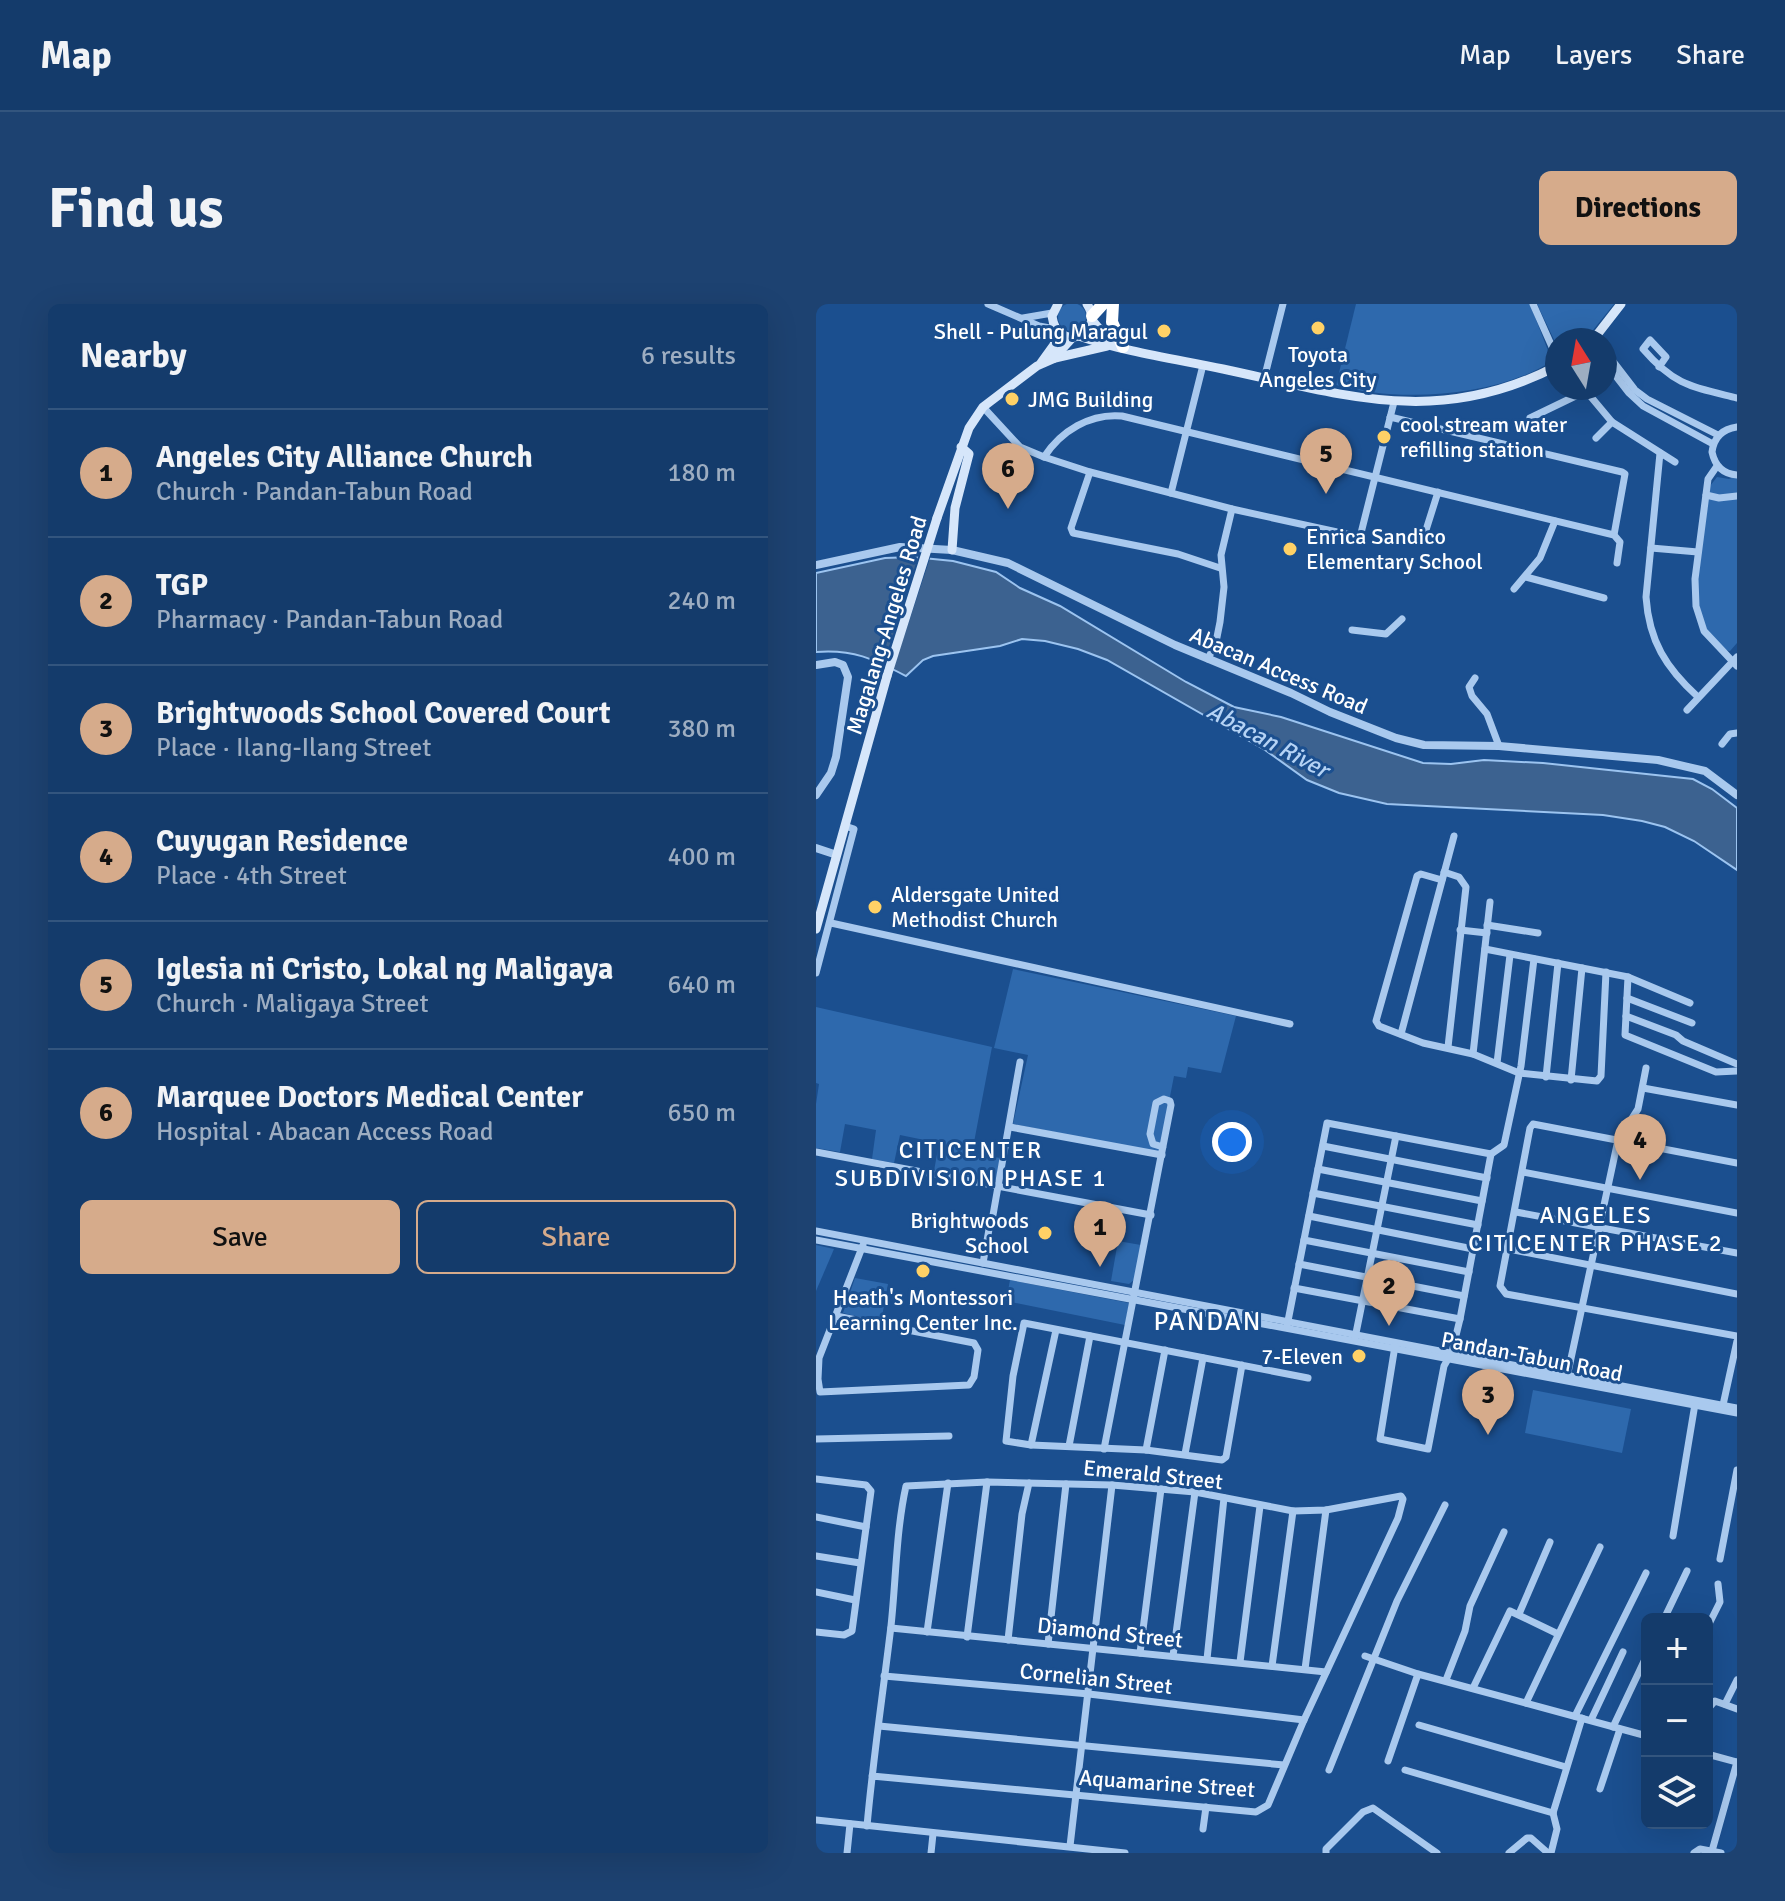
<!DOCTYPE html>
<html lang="en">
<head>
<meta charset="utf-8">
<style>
  :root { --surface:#143b6b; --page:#1d4271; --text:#f1f3f6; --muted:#9dadc1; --line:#33557e; --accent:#d6ab8b }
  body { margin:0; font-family:Signika,sans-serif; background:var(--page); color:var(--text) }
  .controls { position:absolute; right:24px; bottom:24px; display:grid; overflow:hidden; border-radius:12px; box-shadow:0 8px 32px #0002 }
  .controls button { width:72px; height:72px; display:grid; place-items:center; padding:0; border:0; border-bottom:2px solid var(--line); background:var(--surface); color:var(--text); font:40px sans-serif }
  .compass { position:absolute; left:729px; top:24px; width:72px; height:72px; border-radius:50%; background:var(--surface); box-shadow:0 8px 32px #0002; rotate:349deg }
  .you { position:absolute; left:416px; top:838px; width:28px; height:28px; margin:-20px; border:6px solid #fff; border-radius:50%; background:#1a73e8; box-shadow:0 0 0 12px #1a73e833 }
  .badge { display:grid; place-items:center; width:52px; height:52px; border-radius:50%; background:var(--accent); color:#111; font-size:26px; font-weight:700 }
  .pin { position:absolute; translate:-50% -66px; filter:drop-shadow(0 2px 4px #0008) }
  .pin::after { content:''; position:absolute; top:42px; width:28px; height:24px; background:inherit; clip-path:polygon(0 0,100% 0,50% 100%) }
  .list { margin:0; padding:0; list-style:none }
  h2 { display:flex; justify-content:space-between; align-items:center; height:104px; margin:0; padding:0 32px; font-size:34px }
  h2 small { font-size:26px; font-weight:400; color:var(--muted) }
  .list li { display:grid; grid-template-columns:52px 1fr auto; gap:24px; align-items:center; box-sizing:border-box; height:128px; padding:0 32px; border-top:2px solid var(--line) }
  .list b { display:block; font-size:30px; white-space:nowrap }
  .list p { margin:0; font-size:26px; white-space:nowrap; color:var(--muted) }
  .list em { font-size:26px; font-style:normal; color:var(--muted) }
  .actions { display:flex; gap:16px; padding:24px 32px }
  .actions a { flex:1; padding:18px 0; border:2px solid var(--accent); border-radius:12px; text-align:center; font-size:28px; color:var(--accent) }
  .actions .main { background:var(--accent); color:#111 }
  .icon { flex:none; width:44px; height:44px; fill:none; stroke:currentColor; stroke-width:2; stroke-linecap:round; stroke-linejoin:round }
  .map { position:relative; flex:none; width:921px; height:1549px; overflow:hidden; border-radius:12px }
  header { display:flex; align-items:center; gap:48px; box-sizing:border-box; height:112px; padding:0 40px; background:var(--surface); border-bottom:2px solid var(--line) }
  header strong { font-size:38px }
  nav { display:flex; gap:44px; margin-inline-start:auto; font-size:28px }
  .intro { display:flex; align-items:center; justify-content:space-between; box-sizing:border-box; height:192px; padding:0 48px }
  h1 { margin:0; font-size:56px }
  .button { padding:20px 36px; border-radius:12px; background:var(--accent); color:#111; font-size:28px; font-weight:700 }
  main { display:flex; gap:48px; padding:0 48px }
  aside { flex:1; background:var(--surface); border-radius:12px; box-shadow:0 8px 32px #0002 }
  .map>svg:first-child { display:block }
</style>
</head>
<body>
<header>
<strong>Map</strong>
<nav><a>Map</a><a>Layers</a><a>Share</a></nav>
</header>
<div class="intro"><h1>Find us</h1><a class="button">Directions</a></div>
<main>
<aside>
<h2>Nearby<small>6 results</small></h2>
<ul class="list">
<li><span class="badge">1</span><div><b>Angeles City Alliance Church</b><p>Church · Pandan-Tabun Road</p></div><em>180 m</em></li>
<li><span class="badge">2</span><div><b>TGP</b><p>Pharmacy · Pandan-Tabun Road</p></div><em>240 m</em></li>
<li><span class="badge">3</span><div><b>Brightwoods School Covered Court</b><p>Place · Ilang-Ilang Street</p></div><em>380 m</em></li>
<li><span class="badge">4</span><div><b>Cuyugan Residence</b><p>Place · 4th Street</p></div><em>400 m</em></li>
<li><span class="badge">5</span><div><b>Iglesia ni Cristo, Lokal ng Maligaya</b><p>Church · Maligaya Street</p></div><em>640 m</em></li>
<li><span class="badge">6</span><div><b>Marquee Doctors Medical Center</b><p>Hospital · Abacan Access Road</p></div><em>650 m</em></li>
</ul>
<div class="actions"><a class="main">Save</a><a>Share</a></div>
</aside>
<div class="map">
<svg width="921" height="1549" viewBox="0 0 921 1549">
  <rect width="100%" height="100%" fill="#1b4f8f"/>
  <g fill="#2e69ad">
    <circle cx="256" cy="13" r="14"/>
    <path d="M540,0H714L736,57C681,93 582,99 520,81Z"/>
    <path d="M721,0H798L769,36H741V42Z"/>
    <path d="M921,172V339L914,347L908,346L888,322L880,288L894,182L901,173L913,175Z"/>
    <path d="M197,665L420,712L405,769L372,763L370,774L358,772L343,849L197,820L212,751L178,744Z"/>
    <path d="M0,703L176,743L156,849L184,854L180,877L118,867L123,839L84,831L78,859L56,855L60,826L29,820L24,848L0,844V800L3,780L0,779Z"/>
    <path d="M302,937L325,941L318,976L313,980L295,977Z"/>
    <path d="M0,941L18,945L0,987Z"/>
    <path d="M39,974L72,980L65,1018L27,1009Z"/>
    <path d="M194,976L313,999L309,1021L190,997Z"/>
    <path d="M717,1086L815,1105L806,1149L709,1129Z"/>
  </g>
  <path fill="#3c6290" stroke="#9cc4f0" stroke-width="2" d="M97,253L137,257L180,268L204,284L244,302L370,378L418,403L465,413L607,459L635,460L668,456L727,459L877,475L896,485L921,504V566L878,537L849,523L826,517L787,511L571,500L523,489L491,476L449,446L291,356L262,345L229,337L206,335L184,342L117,352L107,356L90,372C57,355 38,345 0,348V269L69,254Z"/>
  <path fill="#1b4f8f" d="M103,250L115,251L76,369L66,364Z"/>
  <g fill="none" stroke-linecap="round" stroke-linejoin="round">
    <g stroke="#a9c9ee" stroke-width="7">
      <path d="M172,0L223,22L239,25"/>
      <path d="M717,0L741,54"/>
      <path d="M207,14L236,9"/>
      <path d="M789,47L819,86L831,95L902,131"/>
      <path d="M789,58L813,89L827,102L897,140"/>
      <path d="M843,63L850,53L834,36L827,45C859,82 876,83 921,94"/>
      <path d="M448,75L467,0"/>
      <path d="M167,103L204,143L228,153L274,168L416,205L544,233L578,98"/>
      <path d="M574,113L806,168L809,170L798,231"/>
      <path d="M714,114L770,87L796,118L859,158"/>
      <path d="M921,123C906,125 898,133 896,148C899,162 907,170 921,171"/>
      <path d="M780,134L796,118"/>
      <path d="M844,149L830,293C833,337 850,364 882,393"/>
      <path d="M228,153C245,127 274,109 306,112L798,231L804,238L801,259"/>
      <path d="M901,162L892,175L879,275L880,302L888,327L921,362"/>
      <path d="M274,168L255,224L257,229L362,250L404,264"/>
      <path d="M355,189L387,61"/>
      <path d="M890,191L903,194L921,192"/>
      <path d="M610,226L622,188"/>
      <path d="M835,244L882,248"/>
      <path d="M710,273L788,294"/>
      <path d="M698,285L724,254L739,217"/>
      <path d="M536,326L570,330L586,315"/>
      <path d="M392,355L400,338L404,318L408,283L405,251L416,205"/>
      <path d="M659,374L653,383L656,392L671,410L683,442"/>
      <path d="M871,406L921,353"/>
      <path d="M906,440L914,430L921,429"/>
      <path d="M628,568L643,573L650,583L632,743"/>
      <path d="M626,576L605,570L601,572L560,717L563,722L607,739L657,750L703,769L781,777L785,772L790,668"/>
      <path d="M15,619L474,720"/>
      <path d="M671,621L722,629"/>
      <path d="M644,626L671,629"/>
      <path d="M669,645L812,673L874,699"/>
      <path d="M0,669L38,525L29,522"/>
      <path d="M812,673L809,731L900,768L921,767"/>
      <path d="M811,694L876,719"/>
      <path d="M810,712L860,731L867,737L921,760"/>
      <path d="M585,730L638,532"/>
      <path d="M657,750L674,598"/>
      <path d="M681,759L694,651"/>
      <path d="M730,773L742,659"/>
      <path d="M755,776L766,664"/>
      <path d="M827,784L921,801"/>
      <path d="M194,823L346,851"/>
      <path d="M507,842L671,874"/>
      <path d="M0,848L335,911"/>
      <path d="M675,850L688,841L705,762L718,655"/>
      <path d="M921,859L717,820L714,824L684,982L690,990L921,1032"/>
      <path d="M502,865L666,897"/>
      <path d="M707,868L921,909"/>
      <path d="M497,889L662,921"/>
      <path d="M700,908L921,949"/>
      <path d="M177,911L204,758"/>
      <path d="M493,912L657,945"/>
      <path d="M0,927L921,1104"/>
      <path d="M0,936L921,1109"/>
      <path d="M488,936L653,968"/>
      <path d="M693,945L921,990"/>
      <path d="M167,959L175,914"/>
      <path d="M483,960L648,992"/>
      <path d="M478,984L644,1015"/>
      <path d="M20,1012L158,1039L162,1046L158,1073L153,1081L4,1088L2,1075L3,1054L47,941"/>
      <path d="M471,1022L511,819L675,850"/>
      <path d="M539,1034L580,832"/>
      <path d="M579,1042L564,1135L612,1145L628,1062L636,1048L644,1015L675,850"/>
      <path d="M426,1061L410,1153L406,1156L330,1146L215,1141L190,1137L197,1072L208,1019C303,1038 398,1055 492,1074"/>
      <path d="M751,1073L802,836L822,805L830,764"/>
      <path d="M907,1101L921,1037"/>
      <path d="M0,1135L133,1132"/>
      <path d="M215,1141L240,1026"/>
      <path d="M253,1142L274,1032"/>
      <path d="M288,1145L355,801L354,797L348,795L340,799L334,830L337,840L347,843"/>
      <path d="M330,1146L349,1046"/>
      <path d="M369,1150L387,1054"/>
      <path d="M0,1175L50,1181L55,1187L36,1327L28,1331L0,1328"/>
      <path d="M0,1213L50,1223"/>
      <path d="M857,1232L879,1100"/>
      <path d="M0,1252L44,1259"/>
      <path d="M904,1255L921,1166"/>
      <path d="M0,1288L39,1296"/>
      <path d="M703,1310L734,1238"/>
      <path d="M848,1315L871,1267"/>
      <path d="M75,1324L510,1368"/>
      <path d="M891,1324L904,1298L902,1280"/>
      <path d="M111,1328L132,1179"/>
      <path d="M151,1333L171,1178"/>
      <path d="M192,1336L206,1210L213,1179"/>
      <path d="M232,1340L250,1180"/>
      <path d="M324,1349L345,1185"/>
      <path d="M357,1352L379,1188"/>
      <path d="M549,1352L602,1370L831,1432"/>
      <path d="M391,1355L408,1194"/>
      <path d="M424,1358L444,1202"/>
      <path d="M456,1362L477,1207"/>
      <path d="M489,1365L510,1206"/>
      <path d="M68,1372L273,1390L488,1416"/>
      <path d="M630,1376L649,1327L654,1302L688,1228"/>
      <path d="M657,1384L694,1307L742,1330"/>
      <path d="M710,1399L784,1243"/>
      <path d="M909,1400L921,1376"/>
      <path d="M891,1406L899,1397L921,1405"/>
      <path d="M759,1412L830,1269"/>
      <path d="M775,1416L807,1348"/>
      <path d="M603,1421L750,1463"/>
      <path d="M63,1422L468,1461"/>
      <path d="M797,1423L831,1351"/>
      <path d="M891,1450L921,1458"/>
      <path d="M572,1457L602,1370"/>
      <path d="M513,1466L581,1297L629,1201"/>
      <path d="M589,1466L737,1509"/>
      <path d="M784,1485L804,1425"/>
      <path d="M737,1509L766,1414"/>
      <path d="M0,1516L309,1549"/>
      <path d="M51,1522C57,1455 67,1389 75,1322C80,1276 80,1227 90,1182L171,1178L296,1181L379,1188L477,1207L510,1206L585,1192L587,1195L582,1214L488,1416L452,1501L440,1508L56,1472"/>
      <path d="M387,1525L390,1503"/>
      <path d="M254,1542L296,1181"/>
      <path d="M896,1547L921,1458"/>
      <path d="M31,1549L34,1520"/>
      <path d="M115,1549L117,1530"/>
      <path d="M510,1549V1545L547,1508L557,1504L621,1549"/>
      <path d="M693,1549L711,1534H715L732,1549"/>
      <path d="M735,1549L741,1525L737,1509"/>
      <path d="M878,1549L884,1545L905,1549"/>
    </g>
    <g stroke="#a9c9ee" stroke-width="8">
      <path d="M0,261L84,243L136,246L192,259L359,341L475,389L514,408L580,434L608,441L683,442L842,456L889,467L921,491"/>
      <path d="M0,361L19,358L27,361L32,373L20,453L15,469L0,491"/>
      <path d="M0,544L21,551"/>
    </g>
    <g stroke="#d6e6fa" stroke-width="9">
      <path d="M242,0L236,12C241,50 291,31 271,0"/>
      <path d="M276,16L295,39"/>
      <path d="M263,32C309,48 359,55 407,65C529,91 622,124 741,62"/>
      <path d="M777,36L805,0"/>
      <path d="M239,54L291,42"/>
      <path d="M225,59L238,41L241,27"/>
      <path d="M121,214L153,124L167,103L221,62L237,55L257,33"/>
      <path d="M136,246L139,204L153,150L145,143"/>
      <path d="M0,625L71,372"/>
    </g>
    <g stroke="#fff" stroke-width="12">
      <path d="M297,0L296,18L307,43"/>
      <path d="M276,12L287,0"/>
    </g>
    <path stroke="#d6e6fa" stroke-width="9" d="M71,372L121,214"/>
  </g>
  <g fill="#ffd166" stroke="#1b4f8f" stroke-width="3">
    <circle cx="502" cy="24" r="8"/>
    <circle cx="348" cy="27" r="8"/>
    <circle cx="196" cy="95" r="8"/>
    <circle cx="568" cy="133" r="8"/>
    <circle cx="474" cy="245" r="8"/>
    <circle cx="59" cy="603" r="8"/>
    <circle cx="229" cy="929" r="8"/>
    <circle cx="107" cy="967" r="8"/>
    <circle cx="543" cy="1052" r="8"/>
  </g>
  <g text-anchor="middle" stroke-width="6" stroke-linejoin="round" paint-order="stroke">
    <g font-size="22" fill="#fff" stroke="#1b4f8f" text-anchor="start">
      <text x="332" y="35" text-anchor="end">Shell - Pulung Maragul</text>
      <text x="502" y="58" text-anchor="middle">Toyota<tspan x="502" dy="25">Angeles City</tspan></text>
      <text x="212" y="103">JMG Building</text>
      <text x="584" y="128">cool stream water<tspan x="584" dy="25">refilling station</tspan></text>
      <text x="490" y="240">Enrica Sandico<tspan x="490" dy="25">Elementary School</tspan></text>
      <text x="75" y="598">Aldersgate United<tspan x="75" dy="25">Methodist Church</tspan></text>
      <text x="213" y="924" text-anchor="end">Brightwoods<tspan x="213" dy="25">School</tspan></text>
      <text x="107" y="1001" text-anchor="middle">Heath's Montessori<tspan x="107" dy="25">Learning Center Inc.</tspan></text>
      <text x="527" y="1060" text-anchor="end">7-Eleven</text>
    </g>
    <g font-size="22" fill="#fff" stroke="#1b4f8f">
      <text transform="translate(70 321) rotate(-73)" y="8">Magalang-Angeles Road</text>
      <text transform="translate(463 366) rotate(23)" y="8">Abacan Access Road</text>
      <text transform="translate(716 1052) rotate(11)" y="8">Pandan-Tabun Road</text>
      <text transform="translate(337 1170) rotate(6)" y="8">Emerald Street</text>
      <text transform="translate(294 1328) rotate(6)" y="8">Diamond Street</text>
      <text transform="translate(280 1374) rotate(6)" y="8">Cornelian Street</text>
      <text transform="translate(351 1479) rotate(4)" y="8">Aquamarine Street</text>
    </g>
    <g font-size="24" font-style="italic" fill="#b5d3f5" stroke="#1b4f8f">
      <text transform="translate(452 436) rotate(28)" y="8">Abacan River</text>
    </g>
    <g font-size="24" letter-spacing="2" fill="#fff" stroke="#1b4f8f">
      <text x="155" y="854">CITICENTER<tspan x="155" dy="28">SUBDIVISION PHASE 1</tspan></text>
      <text x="780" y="919">ANGELES<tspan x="780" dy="28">CITICENTER PHASE 2</tspan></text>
    </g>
    <g font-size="26" letter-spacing="2" fill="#fff" stroke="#1b4f8f">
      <text x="392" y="1026">PANDAN</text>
    </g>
  </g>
</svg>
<div class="controls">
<button>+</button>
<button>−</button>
<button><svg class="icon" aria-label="layers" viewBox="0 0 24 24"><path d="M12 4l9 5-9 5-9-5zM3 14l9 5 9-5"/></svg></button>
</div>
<svg class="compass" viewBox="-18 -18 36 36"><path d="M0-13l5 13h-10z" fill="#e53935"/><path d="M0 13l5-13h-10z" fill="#9dadc1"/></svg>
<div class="you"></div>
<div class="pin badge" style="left:284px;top:963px">1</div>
<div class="pin badge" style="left:573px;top:1022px">2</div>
<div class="pin badge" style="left:672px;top:1131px">3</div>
<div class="pin badge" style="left:824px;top:876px">4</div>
<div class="pin badge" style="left:510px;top:190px">5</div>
<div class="pin badge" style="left:192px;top:205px">6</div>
</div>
</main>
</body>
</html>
